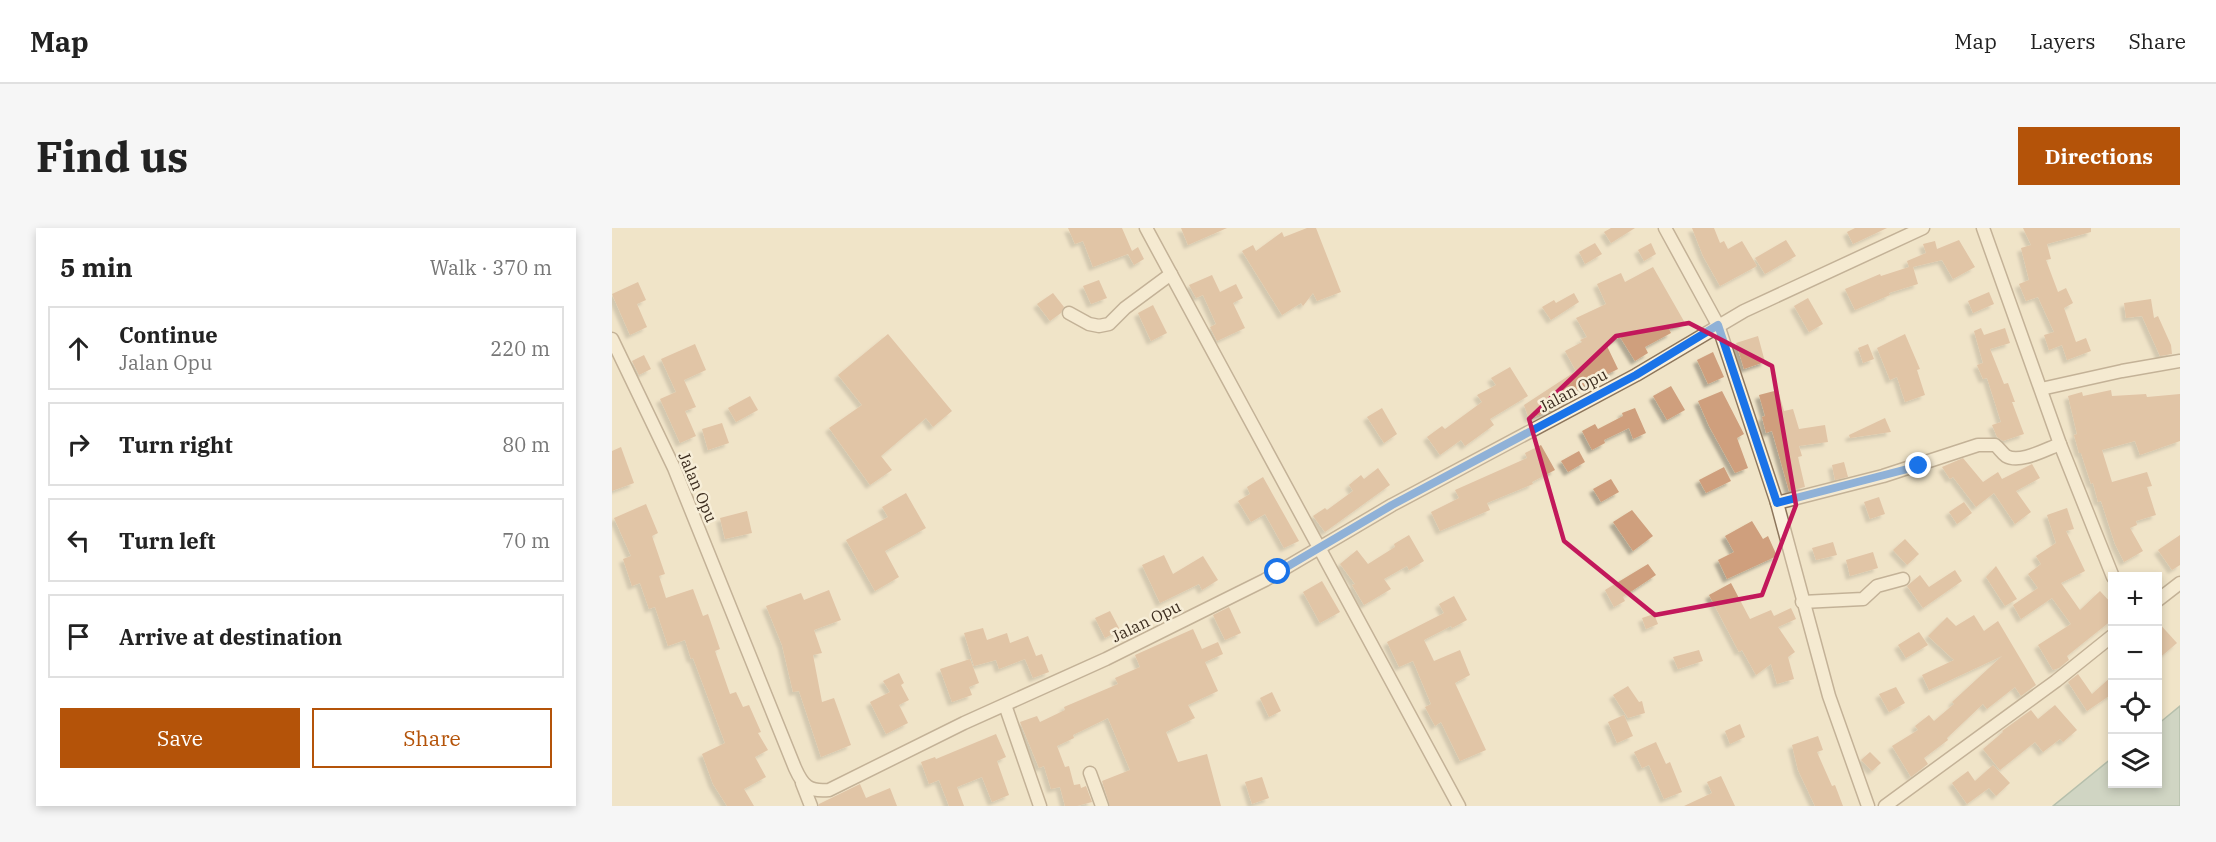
<!DOCTYPE html>
<html lang="en">
<head>
<meta charset="utf-8">
<style>
  :root { --surface:#fff; --page:#f6f6f6; --text:#222; --muted:#767676; --line:#e0e0e0; --accent:#b45309 }
  body { margin:0; font-family:"IBM Plex Serif",serif; background:var(--page); color:var(--text) }
  .controls { position:absolute; right:18px; bottom:18px; display:grid; overflow:hidden; border-radius:0px; box-shadow:0 3px 9px #0003 }
  .controls button { width:54px; height:54px; display:grid; place-items:center; padding:0; border:0; border-bottom:2px solid var(--line); background:var(--surface); color:var(--text); font:30px sans-serif }
  .stop { position:absolute; width:18px; height:18px; margin:-14px; border:4px solid #1a73e8; border-radius:50%; background:#fff }
  .stop.end { background:#1a73e8; border-color:#fff; box-shadow:0 2px 6px #0008 }
  .list { margin:0; padding:0; list-style:none }
  h2 { display:flex; justify-content:space-between; align-items:center; height:78px; margin:0; padding:0 24px; font-size:26px }
  h2 small { font-size:20px; font-weight:400; color:var(--muted) }
  .list li { display:grid; grid-template-columns:39px 1fr auto; gap:18px; align-items:center; box-sizing:border-box; height:84px; margin:0 12px 12px; padding:0 12px; border:2px solid var(--line); border-radius:0px }
  .list b { display:block; font-size:22px; white-space:nowrap }
  .list p { margin:0; font-size:20px; white-space:nowrap; color:var(--muted) }
  .list em { font-size:20px; font-style:normal; color:var(--muted) }
  .actions { display:flex; gap:12px; padding:18px 24px }
  .actions a { flex:1; padding:14px 0; border:2px solid var(--accent); border-radius:0px; text-align:center; font-size:21px; color:var(--accent) }
  .actions .main { background:var(--accent); color:#fff }
  .icon { flex:none; width:33px; height:33px; fill:none; stroke:currentColor; stroke-width:2; stroke-linecap:round; stroke-linejoin:round }
  .map { position:relative; flex:none; width:1568px; height:578px; overflow:hidden; border-radius:0px }
  header { display:flex; align-items:center; gap:36px; box-sizing:border-box; height:84px; padding:0 30px; background:var(--surface); border-bottom:2px solid var(--line) }
  header strong { font-size:28px }
  nav { display:flex; gap:33px; margin-inline-start:auto; font-size:21px }
  .intro { display:flex; align-items:center; justify-content:space-between; box-sizing:border-box; height:144px; padding:0 36px }
  h1 { margin:0; font-size:42px }
  .button { padding:15px 27px; border-radius:0px; background:var(--accent); color:#fff; font-size:21px; font-weight:700 }
  main { display:flex; gap:36px; padding:0 36px }
  aside { flex:1; background:var(--surface); border-radius:0px; box-shadow:0 3px 9px #0003 }
  .map>svg:first-child { display:block }
</style>
</head>
<body>
<header>
<strong>Map</strong>
<nav><a>Map</a><a>Layers</a><a>Share</a></nav>
</header>
<div class="intro"><h1>Find us</h1><a class="button">Directions</a></div>
<main>
<aside>
<h2>5 min<small>Walk · 370 m</small></h2>
<ul class="list">
<li><svg class="icon" aria-label="ahead" viewBox="0 0 24 24"><path d="M12 20V5M6 11l6-6 6 6"/></svg><div><b>Continue</b><p>Jalan Opu</p></div><em>220 m</em></li>
<li><svg class="icon" aria-label="right" viewBox="0 0 24 24"><path d="M7 20v-9h11M14 6l5 5-5 5"/></svg><div><b>Turn right</b></div><em>80 m</em></li>
<li><svg class="icon" aria-label="left" viewBox="0 0 24 24"><path d="M17 20v-9H6M10 6l-5 5 5 5"/></svg><div><b>Turn left</b></div><em>70 m</em></li>
<li><svg class="icon" aria-label="arrive" viewBox="0 0 24 24"><path d="M6 21V4h12l-3 4 3 4H6"/></svg><div><b>Arrive at destination</b></div></li>
</ul>
<div class="actions"><a class="main">Save</a><a>Share</a></div>
</aside>
<div class="map">
<svg width="1568" height="578" viewBox="0 0 1568 578">
  <defs>
    <filter id="shadow"><feDropShadow dx="-4" dy="4" stdDeviation="1.5" flood-color="#0004"/></filter>
  </defs>
  <rect width="100%" height="100%" fill="#f0e4c8"/>
  <path fill="#a9c4bc" stroke="#6f938a" stroke-width="1.5" d="M1568,478V578H1441L1500,530V556H1546V496Z"/>
  <g fill="#cf9f7d" filter="url(#shadow)">
    <path d="M456,0H510L520,23L526,19L532,31L522,37L516,26L481,39L471,13L463,16Z"/>
    <path d="M569,0H615L576,17Z"/>
    <path d="M695,0H704L729,64L705,73L701,65L691,78L689,75L670,87L630,23L641,17L644,23L670,4L672,9Z"/>
    <path d="M999,0H1023L999,15L992,4Z"/>
    <path d="M1080,0H1102L1108,15L1112,13L1116,21L1130,13L1145,38L1108,58L1091,28Z"/>
    <path d="M1243,0H1275L1241,16L1235,4Z"/>
    <path d="M1411,0H1479V4L1435,16L1439,31L1434,32L1446,64L1454,60L1461,75L1452,80L1464,114L1474,110L1479,123L1455,132L1450,117L1437,122L1432,107L1442,104L1426,69L1414,73L1407,56L1417,52L1409,20L1419,17Z"/>
    <path d="M1174,12L1184,28L1153,46L1143,30Z"/>
    <path d="M1347,12L1363,39L1341,51L1330,32L1301,39L1306,56L1277,65L1278,67L1243,82L1233,61L1268,46L1269,48L1297,39L1295,33L1314,25L1311,16L1323,13L1325,21Z"/>
    <path d="M983,15L990,26L973,36L967,24Z"/>
    <path d="M1039,15L1044,26L1032,33L1026,22Z"/>
    <path d="M1041,39L1073,95L1057,101L1059,105L1033,119L1036,125L1023,133L1008,109L994,116L1006,141L956,166L959,171L949,178L917,191L912,177L964,143L953,123L970,114L968,112L975,109L964,90L994,76L985,56L1009,45L1013,54Z"/>
    <path d="M600,47L608,64L624,56L631,70L621,75L633,100L605,113L598,99L604,96L591,67L584,70L577,57Z"/>
    <path d="M487,52L495,70L479,76L471,58Z"/>
    <path d="M26,54L34,72L25,76L35,99L18,107L0,66Z"/>
    <path d="M1377,64L1382,76L1361,85L1356,73Z"/>
    <path d="M441,65L452,79L449,85L438,93L425,76Z"/>
    <path d="M962,65L967,74L939,92L930,79L942,72L944,75Z"/>
    <path d="M1196,70L1211,96L1197,104L1182,78Z"/>
    <path d="M1539,71L1542,90L1546,88L1559,117L1560,126L1548,128L1530,88L1514,90L1512,75Z"/>
    <path d="M541,77L555,105L539,113L526,85Z"/>
    <path d="M1369,100L1372,107L1393,100L1398,115L1378,121L1392,156L1396,155L1403,174H1400L1412,206L1391,213L1385,209L1380,197L1389,194L1375,150L1371,151L1365,137L1371,135L1362,103Z"/>
    <path d="M276,106L340,183L321,199L314,190L269,228L280,242L258,257L217,200L250,177L226,147Z"/>
    <path d="M1293,106L1308,141L1305,142L1313,167L1293,174L1285,149L1278,152L1265,120Z"/>
    <path d="M1146,108L1153,134L1132,141L1124,115Z"/>
    <path d="M83,116L94,142L72,152L84,179L73,183L84,208L68,215L48,171L64,164L49,131Z"/>
    <path d="M1256,116L1262,131L1251,135L1246,120Z"/>
    <path d="M1101,124L1112,149L1096,156L1085,132Z"/>
    <path d="M32,127L39,141L27,147L20,133Z"/>
    <path d="M898,139L916,168L878,191L882,197L853,218L849,212L828,227L815,209L830,198L833,201L870,174L865,167L884,157L879,150Z"/>
    <path d="M1059,158L1073,182L1055,192L1041,168Z"/>
    <path d="M1166,162L1172,183L1181,181L1187,201L1213,197L1216,214L1187,218L1190,228L1186,229L1193,259L1177,263L1160,203L1154,205L1150,189L1153,188L1147,167Z"/>
    <path d="M1499,162L1500,168L1534,166L1535,169L1568,166V213L1528,227L1523,213L1490,222L1500,254L1535,244L1540,258L1535,259L1544,287L1524,293L1525,297L1518,300L1531,323L1512,334L1503,316L1489,273L1486,274L1481,255L1479,256L1469,225H1467L1462,207L1465,206L1456,168L1470,164L1471,168Z"/>
    <path d="M1110,163L1132,206L1125,210L1136,240L1123,245L1097,198L1086,173Z"/>
    <path d="M138,168L146,182L124,194L116,180Z"/>
    <path d="M770,180L785,206L772,215L755,189Z"/>
    <path d="M1023,180L1034,205L1021,211L1017,200L992,212L993,215L980,222L970,203L983,196L986,201L1011,188L1010,185Z"/>
    <path d="M1273,190L1279,204L1238,210L1237,207Z"/>
    <path d="M110,195L117,215L96,222L90,201Z"/>
    <path d="M929,217L943,242L920,254L921,256L875,275L878,282L828,303L819,284L847,270L843,262L915,230L913,225Z"/>
    <path d="M9,219L22,255L0,263V223Z"/>
    <path d="M967,223L973,234L956,244L949,233Z"/>
    <path d="M1351,230L1371,254L1386,244L1390,251L1420,236L1428,250L1404,263L1419,284L1403,296L1382,265L1364,279L1341,249L1338,251L1330,239Z"/>
    <path d="M1232,234L1236,249L1223,252L1220,237Z"/>
    <path d="M1112,239L1119,253L1094,265L1087,252Z"/>
    <path d="M766,240L778,257L713,304L701,288L713,280L715,282L741,263L737,257L749,247L752,251Z"/>
    <path d="M651,249L687,313L672,320L653,286L639,294L626,273L638,266L635,259Z"/>
    <path d="M999,251L1007,264L989,274L981,261Z"/>
    <path d="M294,265L314,300L273,323L287,349L263,363L234,312L276,289L270,279Z"/>
    <path d="M1267,269L1273,286L1258,291L1252,274Z"/>
    <path d="M1352,274L1360,285L1345,296L1337,284Z"/>
    <path d="M34,276L46,305L40,308L53,346L47,348L54,370L81,361L91,388L96,386L108,421L103,423L118,466L124,464L131,479L137,477L149,504L146,505L156,522L143,529L154,549L132,561L142,578H115L101,556L90,526L113,515L81,430L79,431L73,412L56,418L43,379L37,381L28,355L20,358L11,331L19,328L2,290Z"/>
    <path d="M1455,280L1462,301L1454,303L1473,343L1449,355L1468,382L1488,363L1500,376V392L1455,428L1457,432L1447,440L1441,442L1426,417L1459,396L1440,370L1409,391L1401,377L1426,360L1416,346L1429,336L1424,328L1444,315L1435,287Z"/>
    <path d="M1020,282L1041,308L1021,323L1001,294Z"/>
    <path d="M135,283L140,305L113,311L108,290Z"/>
    <path d="M1140,293L1151,311L1156,308L1165,328L1115,351L1106,332L1122,324L1113,308Z"/>
    <path d="M797,307L812,333L797,342L795,338L772,351L779,361L752,377L740,357L743,356L728,336L745,322L756,336L783,319L782,316Z"/>
    <path d="M1568,307V337L1560,342L1546,322Z"/>
    <path d="M1293,311L1307,326L1295,337L1281,322Z"/>
    <path d="M1221,314L1225,327L1204,332L1200,320Z"/>
    <path d="M1261,324L1266,340L1238,348L1234,332Z"/>
    <path d="M552,327L561,346L591,328L606,352L590,362L587,356L548,375L530,337Z"/>
    <path d="M1036,336L1044,347L1011,369L1013,373L1002,379L993,362Z"/>
    <path d="M1384,338L1405,371L1393,378L1374,349Z"/>
    <path d="M1343,342L1350,353L1311,380L1295,358L1308,347L1317,359Z"/>
    <path d="M710,353L728,384L708,395L691,364Z"/>
    <path d="M1119,355L1138,391L1159,382L1162,388L1179,380L1184,391L1166,399L1183,424L1176,429L1182,451L1165,456L1159,436L1144,447L1130,422L1127,424L1097,367Z"/>
    <path d="M217,362L229,392L202,402L210,425L201,427L210,474L222,470L239,517L209,529L187,463L181,464L170,417L154,378L189,365L192,372Z"/>
    <path d="M842,368L855,392L840,400L839,398L812,412L822,433L848,422L858,447L843,455L874,522L848,533L829,494L823,498L813,479L819,476L801,433L787,439L775,414L832,385L827,376Z"/>
    <path d="M617,379L629,405L613,412L601,387Z"/>
    <path d="M498,383L508,402L493,410L483,390Z"/>
    <path d="M1042,386L1046,396L1034,401L1030,390Z"/>
    <path d="M1362,387L1372,403L1386,393L1424,457L1409,468L1403,459L1375,481L1371,476L1335,510L1336,512L1312,530L1316,536L1299,549L1280,518L1306,502L1303,498L1317,487L1322,493L1342,476L1340,474L1390,428L1317,462L1310,447L1342,432L1316,408L1335,389L1344,398Z"/>
    <path d="M1545,393L1565,415L1545,432Z"/>
    <path d="M371,400L375,412L395,405L398,415L416,408L424,428L430,426L437,444L421,450L413,431L387,441L384,432L362,438L352,405Z"/>
    <path d="M581,401L590,421L606,414L611,426L593,434L606,463L576,477L583,490L554,504L566,534L595,526L609,578H498L490,553L518,542L496,490L461,507L462,510L445,518L453,539L457,538L462,557L468,556L469,560L474,558L480,574L465,578H453L448,559L439,561L432,538L427,540L408,494L425,488L428,494L453,482L452,479L506,456L503,450L528,439L523,427Z"/>
    <path d="M1307,404L1316,417L1294,430L1286,417Z"/>
    <path d="M1087,422L1091,433L1066,441L1061,429Z"/>
    <path d="M358,431L367,455L357,459L360,467L340,474L328,441Z"/>
    <path d="M287,445L292,455L289,457L297,472L287,477L296,495L274,506L258,474L278,464L271,453Z"/>
    <path d="M1466,446L1480,466L1500,448V466L1475,483L1456,454Z"/>
    <path d="M1016,458L1027,474L1030,473L1033,485L1016,490L1001,467Z"/>
    <path d="M1284,459L1293,475L1277,484L1267,466Z"/>
    <path d="M660,464L669,483L657,489L648,470Z"/>
    <path d="M1443,477L1465,502L1451,514L1448,511L1431,524L1423,514L1388,542L1371,521L1391,504L1390,503L1419,482L1426,491Z"/>
    <path d="M1012,487L1021,508L1005,515L996,494Z"/>
    <path d="M1128,496L1133,509L1118,516L1113,503Z"/>
    <path d="M384,506L394,529L385,533L397,567L380,574L370,549L345,559L352,578H337L327,552L317,556L309,534L323,529L324,531Z"/>
    <path d="M1206,508L1211,522L1205,524L1220,558L1223,557L1231,578H1203L1186,542L1180,517Z"/>
    <path d="M1044,514L1054,536L1058,534L1070,564L1052,571L1037,537L1030,540L1022,524Z"/>
    <path d="M1258,524L1269,535L1260,543L1249,532Z"/>
    <path d="M1381,537L1398,555L1384,568L1377,560L1355,576L1340,555L1356,543L1363,553Z"/>
    <path d="M1109,548L1123,578H1072L1100,565L1095,554Z"/>
    <path d="M650,549L657,570L640,576L633,554Z"/>
    <path d="M248,556L254,570L278,560L285,578H207V576Z"/>
  </g>
  <g fill="none" stroke-linecap="round" stroke-linejoin="round">
    <g stroke="#8d765c" stroke-width="15">
      <g id="street">
        <path d="M534,0L847,578"/>
        <path d="M1053,0L1106,97L1165,275L1217,468L1256,578"/>
        <path d="M1371,0L1448,216L1501,349"/>
        <path d="M457,85L477,96L487,98L497,96L513,80L559,46"/>
        <path d="M0,111L62,240L183,540C191,558 197,564 217,562L352,495L494,431L653,352L780,277L1024,147L1132,83L1311,0"/>
        <path d="M1429,161L1510,143L1568,133"/>
        <path d="M1165,275L1271,248L1366,217H1383C1387,220 1390,225 1394,228C1408,236 1434,221 1448,216"/>
        <path d="M1546,372L1568,355"/>
        <path d="M1190,374L1251,371L1265,358L1291,351"/>
        <path d="M393,477L428,578"/>
        <path d="M478,545L490,578"/>
        <path d="M190,555L199,578"/>
        <path d="M1273,578L1444,453L1500,408"/>
      </g>
    </g>
    <use href="#street" stroke="#faf1dc" stroke-width="12"/>
  </g>
  <g fill="none" stroke-linecap="round" stroke-linejoin="round">
    <path stroke="#1a73e8" stroke-width="8" d="M666,344L780,277L1024,147L1106,97L1165,275L1307,238"/>
  </g>
  <path d="M0 0H1568V578H0ZM1077,95L1160,138L1184,277L1150,367L1043,387L952,313L917,191L1004,108Z" fill="#f0e4c8" fill-opacity=".55" fill-rule="evenodd"/>
  <path fill="none" stroke="#c2185b" stroke-width="4.5" stroke-linejoin="round" d="M1077,95L1160,138L1184,277L1150,367L1043,387L952,313L917,191L1004,108Z"/>
  <g text-anchor="middle" stroke-width="5" stroke-linejoin="round" paint-order="stroke">
    <g font-size="16" fill="#3d2e20" stroke="#f7eed8">
      <text transform="translate(961 162) rotate(-28)" y="6">Jalan Opu</text>
      <text transform="translate(86 259) rotate(67)" y="6">Jalan Opu</text>
      <text transform="translate(534 393) rotate(-26)" y="6">Jalan Opu</text>
    </g>
  </g>
</svg>
<div class="controls">
<button>+</button>
<button>−</button>
<button><svg class="icon" aria-label="locate" viewBox="0 0 24 24"><circle cx="12" cy="12" r="6"/><path d="M12 2v4M12 18v4M2 12h4M18 12h4"/></svg></button>
<button><svg class="icon" aria-label="layers" viewBox="0 0 24 24"><path d="M12 4l9 5-9 5-9-5zM3 14l9 5 9-5"/></svg></button>
</div>
<div class="stop" style="left:666px;top:344px"></div>
<div class="stop end" style="left:1307px;top:238px"></div>
</div>
</main>
</body>
</html>
